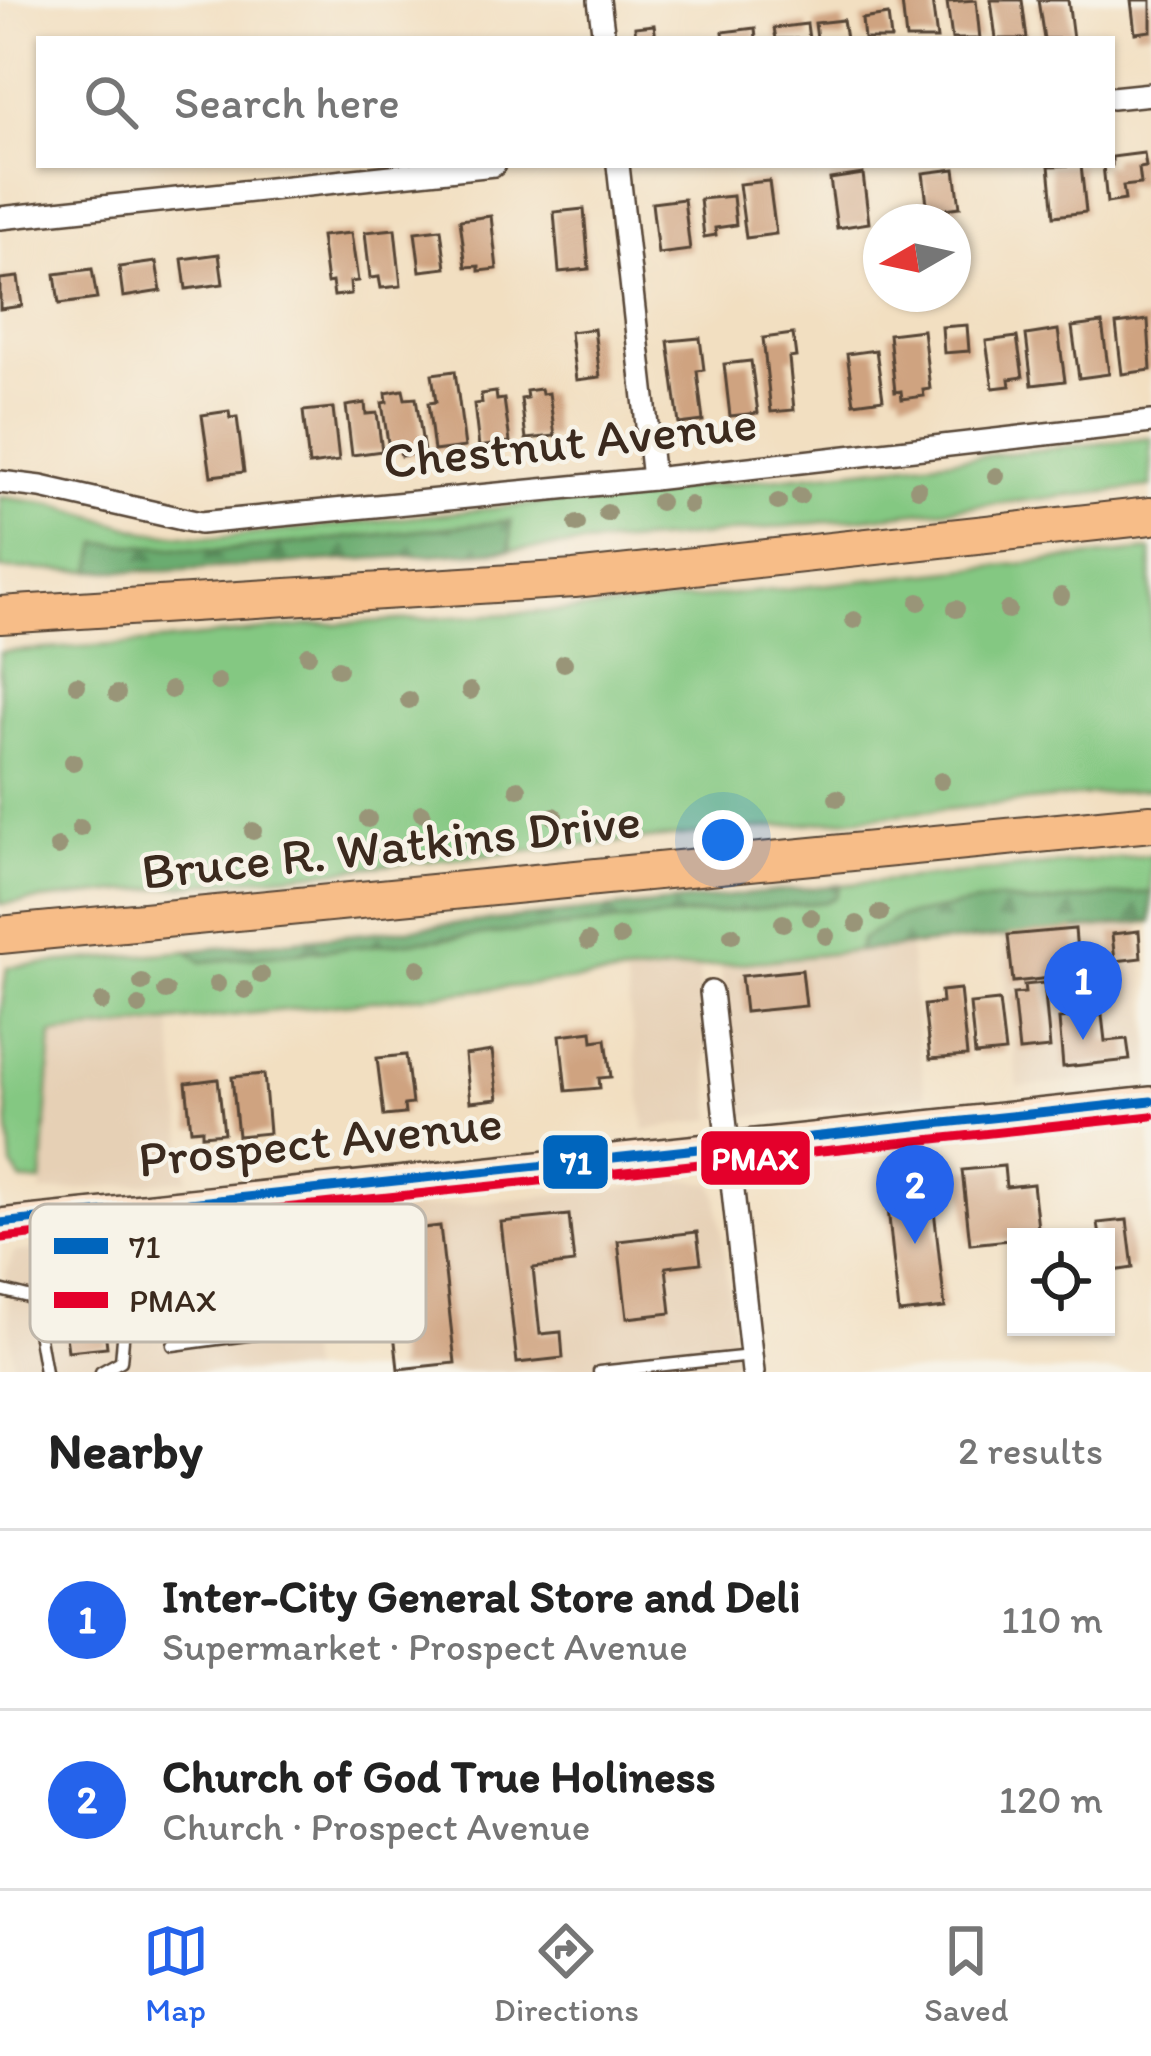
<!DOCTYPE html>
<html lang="en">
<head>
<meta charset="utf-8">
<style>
  :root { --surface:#fff; --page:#f6f6f6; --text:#222; --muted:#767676; --line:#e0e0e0; --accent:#2563eb }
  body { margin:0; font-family:Itim,sans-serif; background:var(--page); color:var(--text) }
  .controls { position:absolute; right:36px; bottom:36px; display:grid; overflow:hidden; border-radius:0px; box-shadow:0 3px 9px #0004 }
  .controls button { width:108px; height:108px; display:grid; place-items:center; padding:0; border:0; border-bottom:3px solid var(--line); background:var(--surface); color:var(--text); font:60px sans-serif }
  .compass { position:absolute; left:863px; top:204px; width:108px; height:108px; border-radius:50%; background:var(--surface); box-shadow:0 3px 9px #0004; rotate:261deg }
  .you { position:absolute; left:723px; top:840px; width:42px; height:42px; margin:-30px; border:9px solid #fff; border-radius:50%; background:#1a73e8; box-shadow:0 0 0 18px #1a73e833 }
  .badge { display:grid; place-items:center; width:78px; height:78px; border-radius:50%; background:var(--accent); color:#fff; font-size:39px; font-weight:700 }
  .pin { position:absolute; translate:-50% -99px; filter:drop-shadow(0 3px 6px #0008) }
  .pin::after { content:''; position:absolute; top:63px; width:42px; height:36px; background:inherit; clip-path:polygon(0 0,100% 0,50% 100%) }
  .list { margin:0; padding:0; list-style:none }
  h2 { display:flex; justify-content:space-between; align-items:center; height:156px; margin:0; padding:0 48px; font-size:51px }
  h2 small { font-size:39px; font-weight:400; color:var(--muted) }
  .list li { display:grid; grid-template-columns:78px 1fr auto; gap:36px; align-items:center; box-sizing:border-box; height:180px; padding:0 48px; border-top:3px solid var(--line) }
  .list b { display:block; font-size:45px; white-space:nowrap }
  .list p { margin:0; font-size:39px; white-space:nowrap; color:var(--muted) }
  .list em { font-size:39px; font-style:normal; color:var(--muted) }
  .icon { flex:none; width:66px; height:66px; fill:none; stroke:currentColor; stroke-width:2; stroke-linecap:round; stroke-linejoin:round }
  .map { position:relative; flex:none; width:1151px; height:1372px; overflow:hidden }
  .search { position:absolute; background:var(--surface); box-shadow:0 3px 9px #0004; left:36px; right:36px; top:36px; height:132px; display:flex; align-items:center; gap:30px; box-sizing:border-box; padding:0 42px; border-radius:0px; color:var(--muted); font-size:45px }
  .sheet { height:516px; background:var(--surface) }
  nav { display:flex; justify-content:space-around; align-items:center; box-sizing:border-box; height:168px; border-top:3px solid var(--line); background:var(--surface); font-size:33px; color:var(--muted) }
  nav a { display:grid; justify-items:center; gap:6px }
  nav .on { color:var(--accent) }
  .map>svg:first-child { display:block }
</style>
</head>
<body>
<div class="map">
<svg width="1151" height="1372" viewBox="0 0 1151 1372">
  <defs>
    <pattern id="forest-firs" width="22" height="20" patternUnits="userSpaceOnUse" patternTransform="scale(3)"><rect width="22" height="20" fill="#6bac70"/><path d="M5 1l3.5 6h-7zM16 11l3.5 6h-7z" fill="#598c5b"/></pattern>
  </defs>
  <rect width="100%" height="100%" fill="#f7f3e8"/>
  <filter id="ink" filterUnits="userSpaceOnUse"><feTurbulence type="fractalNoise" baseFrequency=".00833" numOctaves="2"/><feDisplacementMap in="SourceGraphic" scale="24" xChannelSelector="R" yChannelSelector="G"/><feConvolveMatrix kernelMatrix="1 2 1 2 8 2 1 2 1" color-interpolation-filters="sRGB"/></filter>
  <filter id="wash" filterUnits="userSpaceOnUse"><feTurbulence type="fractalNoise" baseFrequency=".004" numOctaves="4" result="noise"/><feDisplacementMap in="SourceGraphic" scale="48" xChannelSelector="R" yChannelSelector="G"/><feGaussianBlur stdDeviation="2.7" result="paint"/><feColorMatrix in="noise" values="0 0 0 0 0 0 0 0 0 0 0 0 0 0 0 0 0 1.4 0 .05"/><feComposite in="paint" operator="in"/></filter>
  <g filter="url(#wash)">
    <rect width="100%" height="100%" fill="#f2dfc1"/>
    <g fill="#e6d0b5">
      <path d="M1141,923L1151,1075L1018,1087L1001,938Z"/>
      <path d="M909,946L925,1096L748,1117L737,1112L720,965Z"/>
      <path d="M699,966L713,1119L645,1130L625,974Z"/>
      <path d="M171,1023L188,1179L41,1193L52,1034Z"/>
      <path d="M694,1180L712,1184L717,1195L737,1363L653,1372H394L376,1213Z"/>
      <path d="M293,1222L309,1372H13L6,1275L14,1252Z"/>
    </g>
    <g fill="#84c882" stroke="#607950" stroke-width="3">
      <path d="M1151,438V487L669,539L510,550V521L220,551L99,543L92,571L0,569V497L52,504L146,532L217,538Z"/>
      <path d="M1151,550V789L0,904V652L132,644L313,625L595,609Z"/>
      <path d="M1151,855V892L1030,904L1000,899L862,939L858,951L52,1034L42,1182L22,1181L12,1166L0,1019L7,967L188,951L201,962L825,902L835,897L840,885Z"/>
    </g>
    <g fill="url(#forest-firs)" stroke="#536b47" stroke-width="3">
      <path d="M511,521L510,550L166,571H92L98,543L220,551Z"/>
      <path d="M840,885L835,897L825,902L201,962L188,951Z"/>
      <path d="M1151,892V922L858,951L862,939L899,917L1000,899L1030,904Z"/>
    </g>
    <g id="blocks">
      <g fill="#cfa380">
        <path d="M932,0L937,39H906L902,2Z"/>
        <path d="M976,0L980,39H952L947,2Z"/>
        <path d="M991,0H1022L1027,39H996Z"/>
        <path d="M1038,0H1068L1073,39H1044Z"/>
        <path d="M1131,0H1151V31L1135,33Z"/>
        <path d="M888,15L891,39H864L862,19Z"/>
        <path d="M843,20L846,39H817L815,23Z"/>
        <path d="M807,24L809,39H776L774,28Z"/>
        <path d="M654,25L656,39H636L635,27Z"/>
        <path d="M755,28L756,39H724L723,32Z"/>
        <path d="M1144,153L1146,167L1139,168L1141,184L1123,186L1125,200L1107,203L1103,165H1112V157Z"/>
        <path d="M1081,165L1086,212L1054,216L1049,166Z"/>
        <path d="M955,169L960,207L928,211L923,173Z"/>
        <path d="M863,174L869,223L837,228L830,179Z"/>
        <path d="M769,181L776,234L746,238L739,184Z"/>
        <path d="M733,196L736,225L715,228L716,235L704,237L700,199Z"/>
        <path d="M684,199L690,250L658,254L652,203Z"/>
        <path d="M584,209L589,269L559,272L554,212Z"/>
        <path d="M491,216L497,269L479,271V266L466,267L460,220Z"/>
        <path d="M395,229L401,286L381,288L379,277L370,278L365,232Z"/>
        <path d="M441,229L446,268L420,271L415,232Z"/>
        <path d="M351,233L358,281L350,282L351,294L334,296L332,282L327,283L321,236Z"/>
        <path d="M219,254L223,284L186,289L182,259Z"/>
        <path d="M156,262L161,291L123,297L119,267Z"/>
        <path d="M92,269L97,299L59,304L55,274Z"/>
        <path d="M18,277L22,306L0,309V279Z"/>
        <path d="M1148,320L1151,370L1122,374L1116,324Z"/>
        <path d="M1102,323L1109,374L1079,378L1072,327Z"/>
        <path d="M967,325L969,351L944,353L942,327Z"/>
        <path d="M594,329L600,377L576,380L570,332Z"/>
        <path d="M923,330L930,389L923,390L924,396L902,399L901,391L895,392L889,334Z"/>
        <path d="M1058,330L1065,381L1032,385L1026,335Z"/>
        <path d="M793,334L796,357L789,358L794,410L771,412L763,338Z"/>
        <path d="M1017,337L1023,377L1009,379L1010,386L993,388L986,341Z"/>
        <path d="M700,338L704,370L697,371L703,421L679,424L668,341Z"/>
        <path d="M876,350L883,399L854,403L847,354Z"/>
        <path d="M751,361L758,413L730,416L724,364Z"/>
        <path d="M455,371L465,447L434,451L428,403L436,402L432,374Z"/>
        <path d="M541,389L542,394L549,393L555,436L526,439L521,399L527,398L526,391Z"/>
        <path d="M403,390L405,399L416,398L424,452L401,456L399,447L389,449L382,403L387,402L386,393Z"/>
        <path d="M496,392L497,400L504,399L510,442L479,447L474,404L482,403L481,394Z"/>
        <path d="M365,403L366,414L377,413L382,451L352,455L346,406Z"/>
        <path d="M333,408L339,461L309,465L303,411Z"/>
        <path d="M229,411L230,418L237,417L244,472L211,476L202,415Z"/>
        <path d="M1075,929L1079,975L1013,982L1008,935Z"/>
        <path d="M1139,931L1141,958L1115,961L1112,934Z"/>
        <path d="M802,970L806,1006L745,1012L741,976Z"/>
        <path d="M1044,983L1050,1048L1019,1051L1013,994L1025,993L1024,985Z"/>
        <path d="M960,989L967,1056L930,1059L924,1005L942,1003L941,991Z"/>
        <path d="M999,1001L1005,1052L975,1055L970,1004Z"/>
        <path d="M1102,1015L1105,1041L1127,1039L1130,1060L1063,1067L1059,1019Z"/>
        <path d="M592,1031L593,1041L606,1039L611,1077L599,1078L600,1088L566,1091L560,1035Z"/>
        <path d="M492,1051L498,1099L470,1102L465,1055Z"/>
        <path d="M406,1055L412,1104L404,1105L405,1114L384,1116L377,1058Z"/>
        <path d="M264,1074L269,1133L238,1136L232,1077Z"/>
        <path d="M218,1079L224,1133L202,1135V1129L191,1130L186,1083Z"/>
        <path d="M1004,1166L1006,1187L1033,1184L1039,1237L970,1244L962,1170Z"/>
        <path d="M930,1174L945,1308L899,1313L885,1179Z"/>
        <path d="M569,1215L574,1263L533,1268L540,1334L561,1332L563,1358L517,1363L501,1222Z"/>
        <path d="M1127,1220L1133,1268L1106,1272V1237H1100L1098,1223Z"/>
        <path d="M440,1226L455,1363L398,1369L383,1233Z"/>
        <path d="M697,1232L701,1263L666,1267L671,1313L627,1318L618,1241Z"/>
        <path d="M102,1301L107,1347L68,1351L62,1306Z"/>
      </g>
    </g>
  </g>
  <g filter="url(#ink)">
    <use href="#blocks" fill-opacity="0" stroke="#564536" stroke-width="3"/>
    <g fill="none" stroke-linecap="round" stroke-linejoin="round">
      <g stroke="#564536" stroke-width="15">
        <g id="lane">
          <path d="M206,1204L221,1338"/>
          <path d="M76,1218L82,1258L117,1280L125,1317L121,1361L101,1372"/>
          <path d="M0,1290L32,1298L45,1372"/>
          <path d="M32,1298L66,1276L82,1258"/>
          <path d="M173,1345L277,1331L269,1251L212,1257"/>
          <path d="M599,1372L751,1356"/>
        </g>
      </g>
      <g stroke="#564536" stroke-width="26">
        <g id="street">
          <path d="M599,0L604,39"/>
          <path d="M1112,98L1151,94"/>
          <path d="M618,165L653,479"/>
          <path d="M0,218L494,165"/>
          <path d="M0,482L41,487L200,523L653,479L1151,422"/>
          <path d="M711,992L753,1372"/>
        </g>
      </g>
      <g stroke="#564536" stroke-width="32">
        <path id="secondary" d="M0,1223L1151,1101"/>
      </g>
      <g stroke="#564536" stroke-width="40">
        <g id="highway">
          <path d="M0,615L574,579L1151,516"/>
          <path d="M0,935L1151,823"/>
        </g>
      </g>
      <use href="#lane" stroke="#fff" stroke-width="10"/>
      <use href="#street" stroke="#fff" stroke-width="21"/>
      <use href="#secondary" stroke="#fce5cf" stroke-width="27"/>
      <use href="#highway" stroke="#f7bd88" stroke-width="36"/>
      <g stroke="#f7f3e8" stroke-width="18">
        <path id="bus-1" d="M0,1223L1151,1101"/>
      </g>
      <g stroke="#f7f3e8" stroke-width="18">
        <path id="bus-2" d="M2,1238L1151,1116"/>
      </g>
      <use href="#bus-1" stroke="#0065bd" stroke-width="9"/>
      <use href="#bus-2" stroke="#e4002b" stroke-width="9"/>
    </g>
    <g fill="#999578">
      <circle cx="996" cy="476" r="9"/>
      <circle cx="918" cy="489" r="9"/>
      <circle cx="800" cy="496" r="9"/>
      <circle cx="660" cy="502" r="9"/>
      <circle cx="778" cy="502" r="9"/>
      <circle cx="690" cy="505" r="9"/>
      <circle cx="607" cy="513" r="9"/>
      <circle cx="577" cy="524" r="9"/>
      <circle cx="1061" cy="596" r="9"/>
      <circle cx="919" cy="602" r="9"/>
      <circle cx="956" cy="609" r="9"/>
      <circle cx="1008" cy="610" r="9"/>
      <circle cx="854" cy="620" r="9"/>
      <circle cx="308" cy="655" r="9"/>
      <circle cx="564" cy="663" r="9"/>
      <circle cx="338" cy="669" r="9"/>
      <circle cx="218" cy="682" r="9"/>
      <circle cx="77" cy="685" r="9"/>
      <circle cx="171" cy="690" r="9"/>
      <circle cx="470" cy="691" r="9"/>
      <circle cx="117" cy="694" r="9"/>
      <circle cx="409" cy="700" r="9"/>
      <circle cx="73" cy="762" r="9"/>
      <circle cx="941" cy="781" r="9"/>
      <circle cx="518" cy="789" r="9"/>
      <circle cx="837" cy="798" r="9"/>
      <circle cx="422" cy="813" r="9"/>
      <circle cx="554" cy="816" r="9"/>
      <circle cx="368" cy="819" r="9"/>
      <circle cx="80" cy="828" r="9"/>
      <circle cx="253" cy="831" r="9"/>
      <circle cx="58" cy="847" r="9"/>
      <circle cx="880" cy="913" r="9"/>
      <circle cx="811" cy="917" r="9"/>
      <circle cx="783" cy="923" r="9"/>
      <circle cx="857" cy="924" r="9"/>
      <circle cx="732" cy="935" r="9"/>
      <circle cx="826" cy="936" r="9"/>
      <circle cx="620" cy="937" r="9"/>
      <circle cx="588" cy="941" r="9"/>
      <circle cx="418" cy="968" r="9"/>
      <circle cx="261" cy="975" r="9"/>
      <circle cx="142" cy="983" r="9"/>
      <circle cx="217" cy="984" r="9"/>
      <circle cx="245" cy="990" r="9"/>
      <circle cx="166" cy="991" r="9"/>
      <circle cx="102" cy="1002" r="9"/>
      <circle cx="139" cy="1006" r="9"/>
    </g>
  </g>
  <g text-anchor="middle" stroke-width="9" stroke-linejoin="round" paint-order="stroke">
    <g font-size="51" fill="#3b2a1e" stroke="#f7f3e8">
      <text transform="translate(570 441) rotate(-6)" y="18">Chestnut Avenue</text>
      <text transform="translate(391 845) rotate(-6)" y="18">Bruce R. Watkins Drive</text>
      <text transform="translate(320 1140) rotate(-6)" y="18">Prospect Avenue</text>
    </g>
  </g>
  <rect x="30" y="1204" width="396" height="138" rx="18" fill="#f7f3e8" stroke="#bfb7ab" stroke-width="3"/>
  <rect x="54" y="1238" width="54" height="16" fill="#0065bd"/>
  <rect x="54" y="1292" width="54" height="16" fill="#e4002b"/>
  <g font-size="33" fill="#3b2a1e">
    <text x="129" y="1258">71</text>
    <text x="129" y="1312">PMAX</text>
  </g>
  <g stroke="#f7f3e8" stroke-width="4.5">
    <rect x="699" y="1129" width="113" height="58" rx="12" fill="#e4002b"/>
    <rect x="541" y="1133" width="69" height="58" rx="12" fill="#0065bd"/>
  </g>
  <g font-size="33" text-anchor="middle" font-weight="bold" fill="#fff">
    <text x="755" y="1170">PMAX</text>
    <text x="576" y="1174">71</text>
  </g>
</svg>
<div class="controls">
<button><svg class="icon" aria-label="locate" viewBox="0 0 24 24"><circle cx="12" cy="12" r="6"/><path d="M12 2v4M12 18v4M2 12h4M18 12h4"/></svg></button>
</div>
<svg class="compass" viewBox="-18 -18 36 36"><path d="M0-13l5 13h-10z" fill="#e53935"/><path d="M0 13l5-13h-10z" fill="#767676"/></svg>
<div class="you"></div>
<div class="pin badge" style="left:1083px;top:1040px">1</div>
<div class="pin badge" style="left:915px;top:1244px">2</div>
<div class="search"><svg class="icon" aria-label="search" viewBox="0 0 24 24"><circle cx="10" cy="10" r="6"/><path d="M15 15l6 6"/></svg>Search here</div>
</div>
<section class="sheet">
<h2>Nearby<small>2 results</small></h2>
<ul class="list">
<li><span class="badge">1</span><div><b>Inter-City General Store and Deli</b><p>Supermarket · Prospect Avenue</p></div><em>110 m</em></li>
<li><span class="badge">2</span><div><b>Church of God True Holiness</b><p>Church · Prospect Avenue</p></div><em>120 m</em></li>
</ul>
</section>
<nav>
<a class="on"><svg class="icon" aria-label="map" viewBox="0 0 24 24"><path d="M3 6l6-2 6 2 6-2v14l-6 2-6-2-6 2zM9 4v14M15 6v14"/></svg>Map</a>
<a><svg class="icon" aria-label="directions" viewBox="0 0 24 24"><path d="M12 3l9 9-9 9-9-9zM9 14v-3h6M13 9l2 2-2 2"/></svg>Directions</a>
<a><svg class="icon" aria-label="saved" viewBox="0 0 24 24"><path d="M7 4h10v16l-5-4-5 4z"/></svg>Saved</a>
</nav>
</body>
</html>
